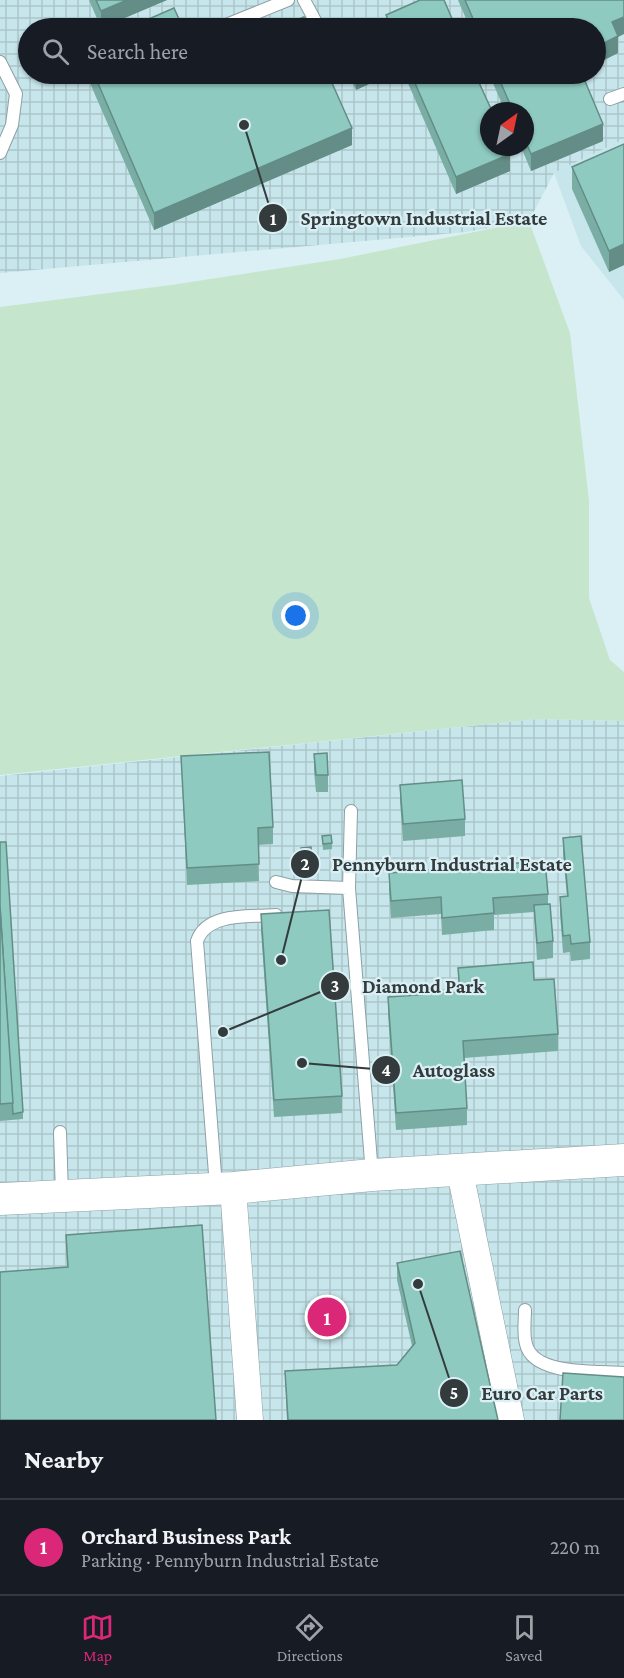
<!DOCTYPE html>
<html lang="en">
<head>
<meta charset="utf-8">
<style>
  :root { --surface:#171b24; --page:#242831; --text:#f1f3f6; --muted:#9ea1a6; --line:#363941; --accent:#db2777 }
  body { margin:0; font-family:"Crimson Pro",serif; background:var(--page); color:var(--text) }
  .compass { position:absolute; left:480px; top:102px; width:54px; height:54px; border-radius:50%; background:var(--surface); box-shadow:0 2px 4px #0004; rotate:33deg }
  .you { position:absolute; left:296px; top:616px; width:21px; height:21px; margin:-15px; border:4px solid #fff; border-radius:50%; background:#1a73e8; box-shadow:0 0 0 9px #1a73e833 }
  .badge { display:grid; place-items:center; width:39px; height:39px; border-radius:50%; background:var(--accent); color:#fff; font-size:20px; font-weight:700 }
  .pin { position:absolute; translate:-50% -50%; border:3px solid #fff; box-shadow:0 2px 6px #0006 }
  .list { margin:0; padding:0; list-style:none }
  h2 { display:flex; justify-content:space-between; align-items:center; height:78px; margin:0; padding:0 24px; font-size:26px }
  h2 small { font-size:20px; font-weight:400; color:var(--muted) }
  .list li { display:grid; grid-template-columns:39px 1fr auto; gap:18px; align-items:center; box-sizing:border-box; height:96px; padding:0 24px; border-top:2px solid var(--line) }
  .list b { display:block; font-size:22px; white-space:nowrap }
  .list p { margin:0; font-size:20px; white-space:nowrap; color:var(--muted) }
  .list em { font-size:20px; font-style:normal; color:var(--muted) }
  .icon { flex:none; width:33px; height:33px; fill:none; stroke:currentColor; stroke-width:2; stroke-linecap:round; stroke-linejoin:round }
  .map { position:relative; flex:none; width:624px; height:1420px; overflow:hidden }
  .search { position:absolute; background:var(--surface); box-shadow:0 2px 4px #0004; left:18px; right:18px; top:18px; height:66px; display:flex; align-items:center; gap:15px; box-sizing:border-box; padding:0 21px; border-radius:33px; color:var(--muted); font-size:22px }
  .sheet { height:174px; background:var(--surface) }
  nav { display:flex; justify-content:space-around; align-items:center; box-sizing:border-box; height:84px; border-top:2px solid var(--line); background:var(--surface); font-size:16px; color:var(--muted) }
  nav a { display:grid; justify-items:center; gap:3px }
  nav .on { color:var(--accent) }
  .map>svg:first-child { display:block }
</style>
</head>
<body>
<div class="map">
<svg width="624" height="1420" viewBox="0 0 624 1420">
  <defs>
    <pattern id="industrial-grid" width="8" height="8" patternUnits="userSpaceOnUse" patternTransform="scale(1.5)"><rect width="8" height="8" fill="#c7e6ec"/><path d="M0 4h8M4 0v8" fill="none" stroke="#abc6cb"/></pattern>
  </defs>
  <rect width="100%" height="100%" fill="#dbf0f5"/>
  <path fill="#c7e6ec" d="M624,139V300L581,246L554,173Z"/>
  <g fill="url(#industrial-grid)" fill-rule="evenodd">
    <path d="M0,0H624V139L554,173L529,221L466,232L0,273ZM28,28H596V74H28ZM489,111H525V147H489Z"/>
    <path d="M537,719L624,721V1420H0V776Z"/>
  </g>
  <path fill="#c5e6cc" d="M529,221L570,333L589,501V598L610,660L624,672V721L537,719L0,775V307L171,285L340,259Z"/>
  <g fill="none" stroke-linecap="round" stroke-linejoin="round">
    <g stroke="#8ca0a5" stroke-width="14">
      <g id="service">
        <path d="M304,0L319,28"/>
        <path d="M226,25L288,0"/>
        <path d="M0,62L16,94L12,125L0,153"/>
        <path d="M610,99L624,94"/>
        <path d="M276,882L292,886L349,888L372,1174"/>
        <path d="M349,888L351,811"/>
        <path d="M60,1132L62,1195"/>
        <path d="M216,1187L197,941C207,912 250,917 276,915"/>
        <path d="M525,1310C525,1321 523,1334 526,1344C533,1376 598,1371 624,1373"/>
      </g>
    </g>
    <g stroke="#8ca0a5" stroke-width="27">
      <g id="minor">
        <path d="M460,1172L511,1420"/>
        <path d="M233,1188L250,1420"/>
      </g>
    </g>
    <g stroke="#8ca0a5" stroke-width="33">
      <path id="tertiary" d="M0,1199L233,1188L372,1175L624,1160"/>
    </g>
    <use href="#service" stroke="#fff" stroke-width="12"/>
    <use href="#minor" stroke="#fff" stroke-width="26"/>
    <use href="#tertiary" stroke="#fff" stroke-width="32"/>
  </g>
  <g fill="#7aaea4">
    <path d="M89,0H167L101,28Z"/>
    <path d="M458,0H624L618,37V53L596,64V28H470Z"/>
    <path d="M386,15L456,28H386Z"/>
    <path d="M86,74H328L352,145L154,230Z"/>
    <path d="M348,74H367L369,84L356,90Z"/>
    <path d="M404,74H475L510,171L456,194Z"/>
    <path d="M489,74H582L603,141L531,171L521,147H525V111H505Z"/>
    <path d="M624,144V265L609,272L572,189V167Z"/>
    <path d="M314,754L328,775V792H316L314,771Z"/>
    <path d="M181,756L273,827V844L258,845L259,881L187,885Z"/>
    <path d="M400,785L465,819V836L403,841L400,802Z"/>
    <path d="M322,836L332,843V849L323,850Z"/>
    <path d="M563,838L590,942V959L571,961L570,952L563,953L560,914V897L567,896L563,855Z"/>
    <path d="M0,842L23,1112V1119L0,1121Z"/>
    <path d="M311,847L312,865L302,866L301,848Z"/>
    <path d="M389,873L548,894V904L553,941V958L537,960L534,912L494,915V930L442,935L441,914L391,918L389,890Z"/>
    <path d="M261,914L342,1096V1113L274,1117L261,931Z"/>
    <path d="M458,968L534,980L558,1034V1051L464,1058L467,1108V1125L396,1130L388,1014V997L459,992Z"/>
    <path d="M66,1235L216,1420L67,1267Z"/>
    <path d="M397,1263L498,1420H287L285,1371L397,1365L412,1346L397,1280Z"/>
  </g>
  <g fill="#638d86">
    <path d="M127,0H167L101,28V11Z"/>
    <path d="M624,17V34L618,37V53L596,64V47L612,22Z"/>
    <path d="M369,78V84L356,90V84Z"/>
    <path d="M603,124V141L531,171V154Z"/>
    <path d="M352,128V145L154,230V213Z"/>
    <path d="M510,154V171L456,194V177Z"/>
    <path d="M624,244V265L609,272V251Z"/>
  </g>
  <g fill="#8ecabf" stroke="#638d86" stroke-width="1.5">
    <path d="M96,0H127L101,11Z"/>
    <path d="M420,0H444L456,28H392L386,15Z"/>
    <path d="M465,0H624V17L612,22L618,36L596,47V28H477Z"/>
    <path d="M174,8L183,28H128Z"/>
    <path d="M304,17L309,28H276Z"/>
    <path d="M94,74H328L352,128L154,213Z"/>
    <path d="M351,74H367L369,78L356,84Z"/>
    <path d="M411,74H475L492,111H489V147H507L510,154L456,177Z"/>
    <path d="M497,74H582L603,124L531,154L525,140V111H513Z"/>
    <path d="M624,144V244L609,251L572,167Z"/>
    <path d="M269,752L273,827L258,828L259,864L187,868L181,756Z"/>
    <path d="M327,753L328,775H316L314,754Z"/>
    <path d="M462,780L465,819L403,824L400,785Z"/>
    <path d="M331,835L332,843L323,844L322,836Z"/>
    <path d="M581,836L590,942L571,944L570,935L563,936L560,897L568,896L563,838Z"/>
    <path d="M0,842H6L23,1112L13,1114L0,906Z"/>
    <path d="M311,847L312,859L302,860L301,848Z"/>
    <path d="M545,861L548,894L493,898L494,913L442,918L441,897L391,901L389,873Z"/>
    <path d="M550,904L553,941L537,943L534,905Z"/>
    <path d="M0,907L13,1103L0,1104Z"/>
    <path d="M329,910L342,1096L274,1100L261,914Z"/>
    <path d="M533,962L534,980L554,979L558,1034L463,1041L467,1108L396,1113L388,997L460,992L458,968Z"/>
    <path d="M202,1225L216,1420H0V1272L68,1267L66,1235Z"/>
    <path d="M460,1251L498,1420H288L285,1371L397,1365L415,1343L397,1263Z"/>
    <path d="M563,1373L624,1377V1420H560Z"/>
  </g>
  <path fill="none" stroke="#333b3d" stroke-width="2" d="M244 125L273 218M281 960L305 864M223 1032L335 986M302 1063L386 1070M418 1284L454 1393"/>
  <g fill="#333b3d" stroke="#dbf0f5" stroke-width="2">
    <circle cx="244" cy="125" r="6"/>
    <circle cx="281" cy="960" r="6"/>
    <circle cx="223" cy="1032" r="6"/>
    <circle cx="302" cy="1063" r="6"/>
    <circle cx="418" cy="1284" r="6"/>
    <circle cx="273" cy="218" r="15"/>
    <circle cx="305" cy="864" r="15"/>
    <circle cx="335" cy="986" r="15"/>
    <circle cx="386" cy="1070" r="15"/>
    <circle cx="454" cy="1393" r="15"/>
  </g>
  <g font-size="18" text-anchor="middle" font-weight="bold" fill="#fff">
    <text x="273" y="225">1</text>
    <text x="305" y="870">2</text>
    <text x="335" y="992">3</text>
    <text x="386" y="1076">4</text>
    <text x="454" y="1399">5</text>
  </g>
  <g font-size="20" text-anchor="middle" font-weight="bold" fill="#333b3d" stroke="#dbf0f5" stroke-width="4.5" stroke-linejoin="round" paint-order="stroke">
    <text x="424" y="225">Springtown Industrial Estate</text>
    <text x="452" y="871">Pennyburn Industrial Estate</text>
    <text x="423" y="993">Diamond Park</text>
    <text x="454" y="1077">Autoglass</text>
    <text x="542" y="1400">Euro Car Parts</text>
  </g>
</svg>
<svg class="compass" viewBox="-18 -18 36 36"><path d="M0-13l5 13h-10z" fill="#e53935"/><path d="M0 13l5-13h-10z" fill="#9ea1a6"/></svg>
<div class="you"></div>
<div class="pin badge" style="left:327px;top:1317px">1</div>
<div class="search"><svg class="icon" aria-label="search" viewBox="0 0 24 24"><circle cx="10" cy="10" r="6"/><path d="M15 15l6 6"/></svg>Search here</div>
</div>
<section class="sheet">
<h2>Nearby<small></small></h2>
<ul class="list">
<li><span class="badge">1</span><div><b>Orchard Business Park</b><p>Parking · Pennyburn Industrial Estate</p></div><em>220 m</em></li>
</ul>
</section>
<nav>
<a class="on"><svg class="icon" aria-label="map" viewBox="0 0 24 24"><path d="M3 6l6-2 6 2 6-2v14l-6 2-6-2-6 2zM9 4v14M15 6v14"/></svg>Map</a>
<a><svg class="icon" aria-label="directions" viewBox="0 0 24 24"><path d="M12 3l9 9-9 9-9-9zM9 14v-3h6M13 9l2 2-2 2"/></svg>Directions</a>
<a><svg class="icon" aria-label="saved" viewBox="0 0 24 24"><path d="M7 4h10v16l-5-4-5 4z"/></svg>Saved</a>
</nav>
</body>
</html>
